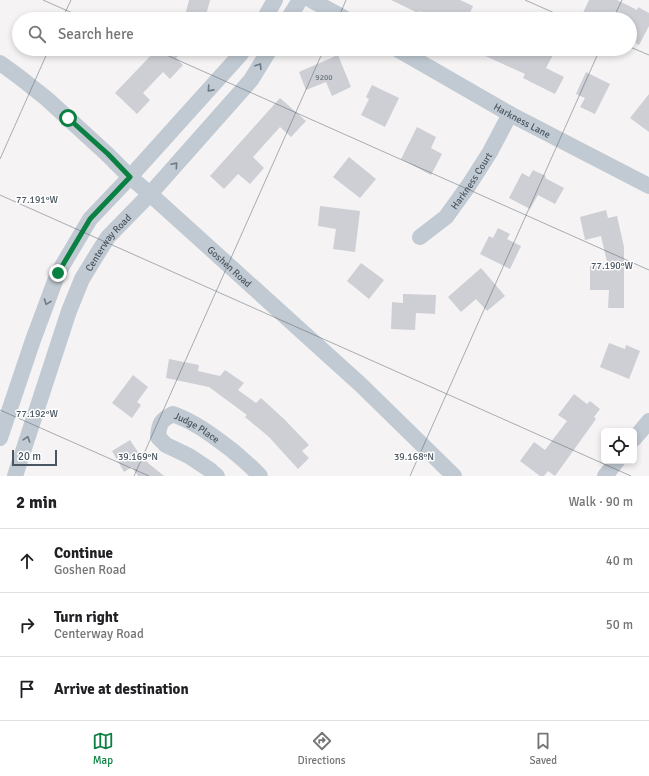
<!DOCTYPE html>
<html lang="en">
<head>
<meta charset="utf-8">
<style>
  :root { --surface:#fff; --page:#f6f6f6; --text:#202124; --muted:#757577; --line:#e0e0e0; --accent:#0b8043 }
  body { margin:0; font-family:Signika,sans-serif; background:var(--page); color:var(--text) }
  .controls { position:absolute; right:12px; bottom:12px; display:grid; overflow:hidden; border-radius:6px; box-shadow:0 2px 6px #0003 }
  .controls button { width:36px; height:36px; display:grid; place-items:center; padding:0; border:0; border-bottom:1px solid var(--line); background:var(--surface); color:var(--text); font:20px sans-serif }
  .scale { position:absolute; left:12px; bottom:10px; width:45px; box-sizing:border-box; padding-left:4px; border:2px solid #4a5661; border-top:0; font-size:11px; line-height:14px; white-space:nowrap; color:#4a5661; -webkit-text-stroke:3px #fff; paint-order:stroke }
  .stop { position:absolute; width:12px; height:12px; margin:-9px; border:3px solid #0b8043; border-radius:50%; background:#fff }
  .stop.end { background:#0b8043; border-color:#fff; box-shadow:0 1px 4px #0008 }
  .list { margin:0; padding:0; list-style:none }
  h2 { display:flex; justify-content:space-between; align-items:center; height:52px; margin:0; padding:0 16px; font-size:17px }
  h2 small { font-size:13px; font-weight:400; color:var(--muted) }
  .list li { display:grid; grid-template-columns:26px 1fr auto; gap:12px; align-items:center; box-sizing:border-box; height:64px; padding:0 16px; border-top:1px solid var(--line) }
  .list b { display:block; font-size:15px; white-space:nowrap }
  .list p { margin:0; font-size:13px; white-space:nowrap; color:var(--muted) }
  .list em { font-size:13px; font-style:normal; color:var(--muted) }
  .icon { flex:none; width:22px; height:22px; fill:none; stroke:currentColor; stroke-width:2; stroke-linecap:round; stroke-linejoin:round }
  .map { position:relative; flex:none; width:649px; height:476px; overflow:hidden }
  .search { position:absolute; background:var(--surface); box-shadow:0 2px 6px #0003; left:12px; right:12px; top:12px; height:44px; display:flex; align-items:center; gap:10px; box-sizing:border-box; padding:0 14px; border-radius:22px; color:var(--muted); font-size:15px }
  .sheet { height:244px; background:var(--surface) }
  nav { display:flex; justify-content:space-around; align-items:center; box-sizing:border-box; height:56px; border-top:1px solid var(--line); background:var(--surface); font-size:11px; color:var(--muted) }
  nav a { display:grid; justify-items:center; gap:2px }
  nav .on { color:var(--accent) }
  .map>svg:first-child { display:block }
</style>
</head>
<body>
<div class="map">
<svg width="649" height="476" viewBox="0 0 649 476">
  <rect width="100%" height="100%" fill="#f5f3f3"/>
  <g fill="#cdcfd5">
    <path d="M189,0H210L205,19H184Z"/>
    <path d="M391,0H460L473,6L467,19H438L419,11L418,13Z"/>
    <path d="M589,0H617L637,10L638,7L649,13V26L639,45L630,40V19H590L582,15Z"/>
    <path d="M157,49H185L176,58L183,65L170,79L163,72L143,93L150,100L137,114L115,93Z"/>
    <path d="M470,49H514L526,54L528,49H546L554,53L546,68L564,77L555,94L523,78L525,74Z"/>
    <path d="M338,55L351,87L332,96L326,82L306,90L299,72Z"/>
    <path d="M586,72L610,84L595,114L580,107L585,98L576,94Z"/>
    <path d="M372,85L399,98L385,127L361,115L369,99L366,97Z"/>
    <path d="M649,94V132L630,118Z"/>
    <path d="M280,98L306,121L291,137L280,127L253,157L264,168L250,184L238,174L224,189L210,176Z"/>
    <path d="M417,127L436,137L431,148L442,154L431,175L401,159Z"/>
    <path d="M349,157L376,179L360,198L333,177Z"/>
    <path d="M533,170L546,176L545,178L564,188L555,204L538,195L530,209L509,198L522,173L529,177Z"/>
    <path d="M320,206L360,211L355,252L333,249L336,229L318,226Z"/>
    <path d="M606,210L608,218L617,216L624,247V308H608L609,290H590V266H608L601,236L585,240L580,217Z"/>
    <path d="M498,228L510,234L507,239L521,246L510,269L480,254L489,236L493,238Z"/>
    <path d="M361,263L384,280L369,299L347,281Z"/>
    <path d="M481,268L505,296L487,311L476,299L461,312L448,297Z"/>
    <path d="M403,294L436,295L435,314L416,313L415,330L391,329L392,302L403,303Z"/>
    <path d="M609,343L625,349L626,345L640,351L629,379L600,367Z"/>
    <path d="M169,359L199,365L198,371L220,376L225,370L244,383L238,390L256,403L261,398L284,419L309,445L302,451L309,458L298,469L269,437L245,417L247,415L209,387L166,378Z"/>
    <path d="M133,375L148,387L137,402L141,405L132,418L112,403Z"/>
    <path d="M574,394L587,404L590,401L600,409L594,417L596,419L555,476L548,471L544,476H540L520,461L534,442L545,450L567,421L558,415Z"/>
    <path d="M130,440L142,458L144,457L148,463L164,476H138L132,467L124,472L112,451Z"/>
  </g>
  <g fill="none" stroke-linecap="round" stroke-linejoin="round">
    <g stroke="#c1cad2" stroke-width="16">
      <path d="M311,0L346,19"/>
      <path d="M264,19L275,0"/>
      <path d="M288,19L300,0"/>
      <path id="s1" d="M397,49L510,114L649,186"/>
      <path id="s2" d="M0,63L18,76L47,99L107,154L130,177L150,194L361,385L454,476"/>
      <path id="s3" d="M420,237L446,217L469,185L490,152L510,114"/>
      <path d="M0,438L33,340L58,273L90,219L130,177L239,56L244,49"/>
      <path d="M634,439L649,421"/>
      <path id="s4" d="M15,476L69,311L82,279L96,256L108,237L150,194L251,80L270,49"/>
      <path id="s5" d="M217,476L210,470L189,456L166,445L158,437C159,423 161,420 173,414C197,423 213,436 233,451C242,459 252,467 260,476"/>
      <path d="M605,476L617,461"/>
    </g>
  </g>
  <defs><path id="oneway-chevron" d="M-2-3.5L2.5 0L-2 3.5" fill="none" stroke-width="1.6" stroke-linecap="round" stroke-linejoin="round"/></defs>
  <g stroke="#6e7983">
    <use href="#oneway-chevron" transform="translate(259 66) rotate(-58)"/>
    <use href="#oneway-chevron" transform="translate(210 89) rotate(132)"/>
    <use href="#oneway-chevron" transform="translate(175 165) rotate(-49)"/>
    <use href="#oneway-chevron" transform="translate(47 302) rotate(110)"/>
    <use href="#oneway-chevron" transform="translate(27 439) rotate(-72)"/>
  </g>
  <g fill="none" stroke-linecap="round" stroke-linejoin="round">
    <path stroke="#0b8043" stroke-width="5" d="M58,273L90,219L130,177L108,154L68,118"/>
  </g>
  <path fill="none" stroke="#4a5661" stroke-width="1" stroke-opacity="0.45" d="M43,0L86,19M525,0L568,19M62,19L71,0M338,19L346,0M613,19L622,0M630,47L649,55M153,49L649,270M0,159L49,49M0,195L631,476M0,410L149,476M134,476L324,49M410,476L600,49"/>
  <g text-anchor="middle" stroke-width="3" stroke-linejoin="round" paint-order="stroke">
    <g font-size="8" fill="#6b747e">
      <text x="324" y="80">9200</text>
    </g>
    <g font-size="10" fill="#4a5661" stroke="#fff">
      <text dy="4" stroke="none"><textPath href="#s1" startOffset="144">Harkness Lane</textPath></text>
      <text dy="4" stroke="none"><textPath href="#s3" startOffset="77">Harkness Court</textPath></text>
      <text dy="4" stroke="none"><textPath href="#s4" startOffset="253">Centerway Road</textPath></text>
      <text dy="4" stroke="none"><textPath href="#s2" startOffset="307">Goshen Road</textPath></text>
      <text dy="4" stroke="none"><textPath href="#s5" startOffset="128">Judge Place</textPath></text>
    </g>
  </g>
  <g font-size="10" text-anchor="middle" fill="#4a5661" stroke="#fff" stroke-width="3" stroke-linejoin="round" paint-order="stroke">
    <text x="37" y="203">77.191°W</text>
    <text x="612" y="269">77.190°W</text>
    <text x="37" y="417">77.192°W</text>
    <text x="138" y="460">39.169°N</text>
    <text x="414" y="460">39.168°N</text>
  </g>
</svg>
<div class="controls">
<button><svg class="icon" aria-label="locate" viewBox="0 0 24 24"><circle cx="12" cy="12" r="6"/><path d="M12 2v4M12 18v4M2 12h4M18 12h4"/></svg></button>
</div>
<div class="scale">20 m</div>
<div class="stop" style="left:68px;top:118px"></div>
<div class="stop end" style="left:58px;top:273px"></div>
<div class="search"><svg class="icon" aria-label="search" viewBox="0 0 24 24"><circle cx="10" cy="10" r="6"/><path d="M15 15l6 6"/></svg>Search here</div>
</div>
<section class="sheet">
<h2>2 min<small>Walk · 90 m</small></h2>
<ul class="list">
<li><svg class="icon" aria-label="ahead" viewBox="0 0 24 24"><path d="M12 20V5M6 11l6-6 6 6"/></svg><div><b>Continue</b><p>Goshen Road</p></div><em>40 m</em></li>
<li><svg class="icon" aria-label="right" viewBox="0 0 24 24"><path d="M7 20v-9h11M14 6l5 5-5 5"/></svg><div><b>Turn right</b><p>Centerway Road</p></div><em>50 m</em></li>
<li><svg class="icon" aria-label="arrive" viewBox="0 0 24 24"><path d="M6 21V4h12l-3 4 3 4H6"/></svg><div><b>Arrive at destination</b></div></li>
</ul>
</section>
<nav>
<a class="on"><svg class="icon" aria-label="map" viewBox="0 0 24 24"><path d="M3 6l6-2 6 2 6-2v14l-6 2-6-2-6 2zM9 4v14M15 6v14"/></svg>Map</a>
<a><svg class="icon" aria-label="directions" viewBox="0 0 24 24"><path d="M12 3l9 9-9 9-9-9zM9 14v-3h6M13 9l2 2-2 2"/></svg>Directions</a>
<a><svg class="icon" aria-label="saved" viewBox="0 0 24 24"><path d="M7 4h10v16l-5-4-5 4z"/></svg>Saved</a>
</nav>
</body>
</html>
